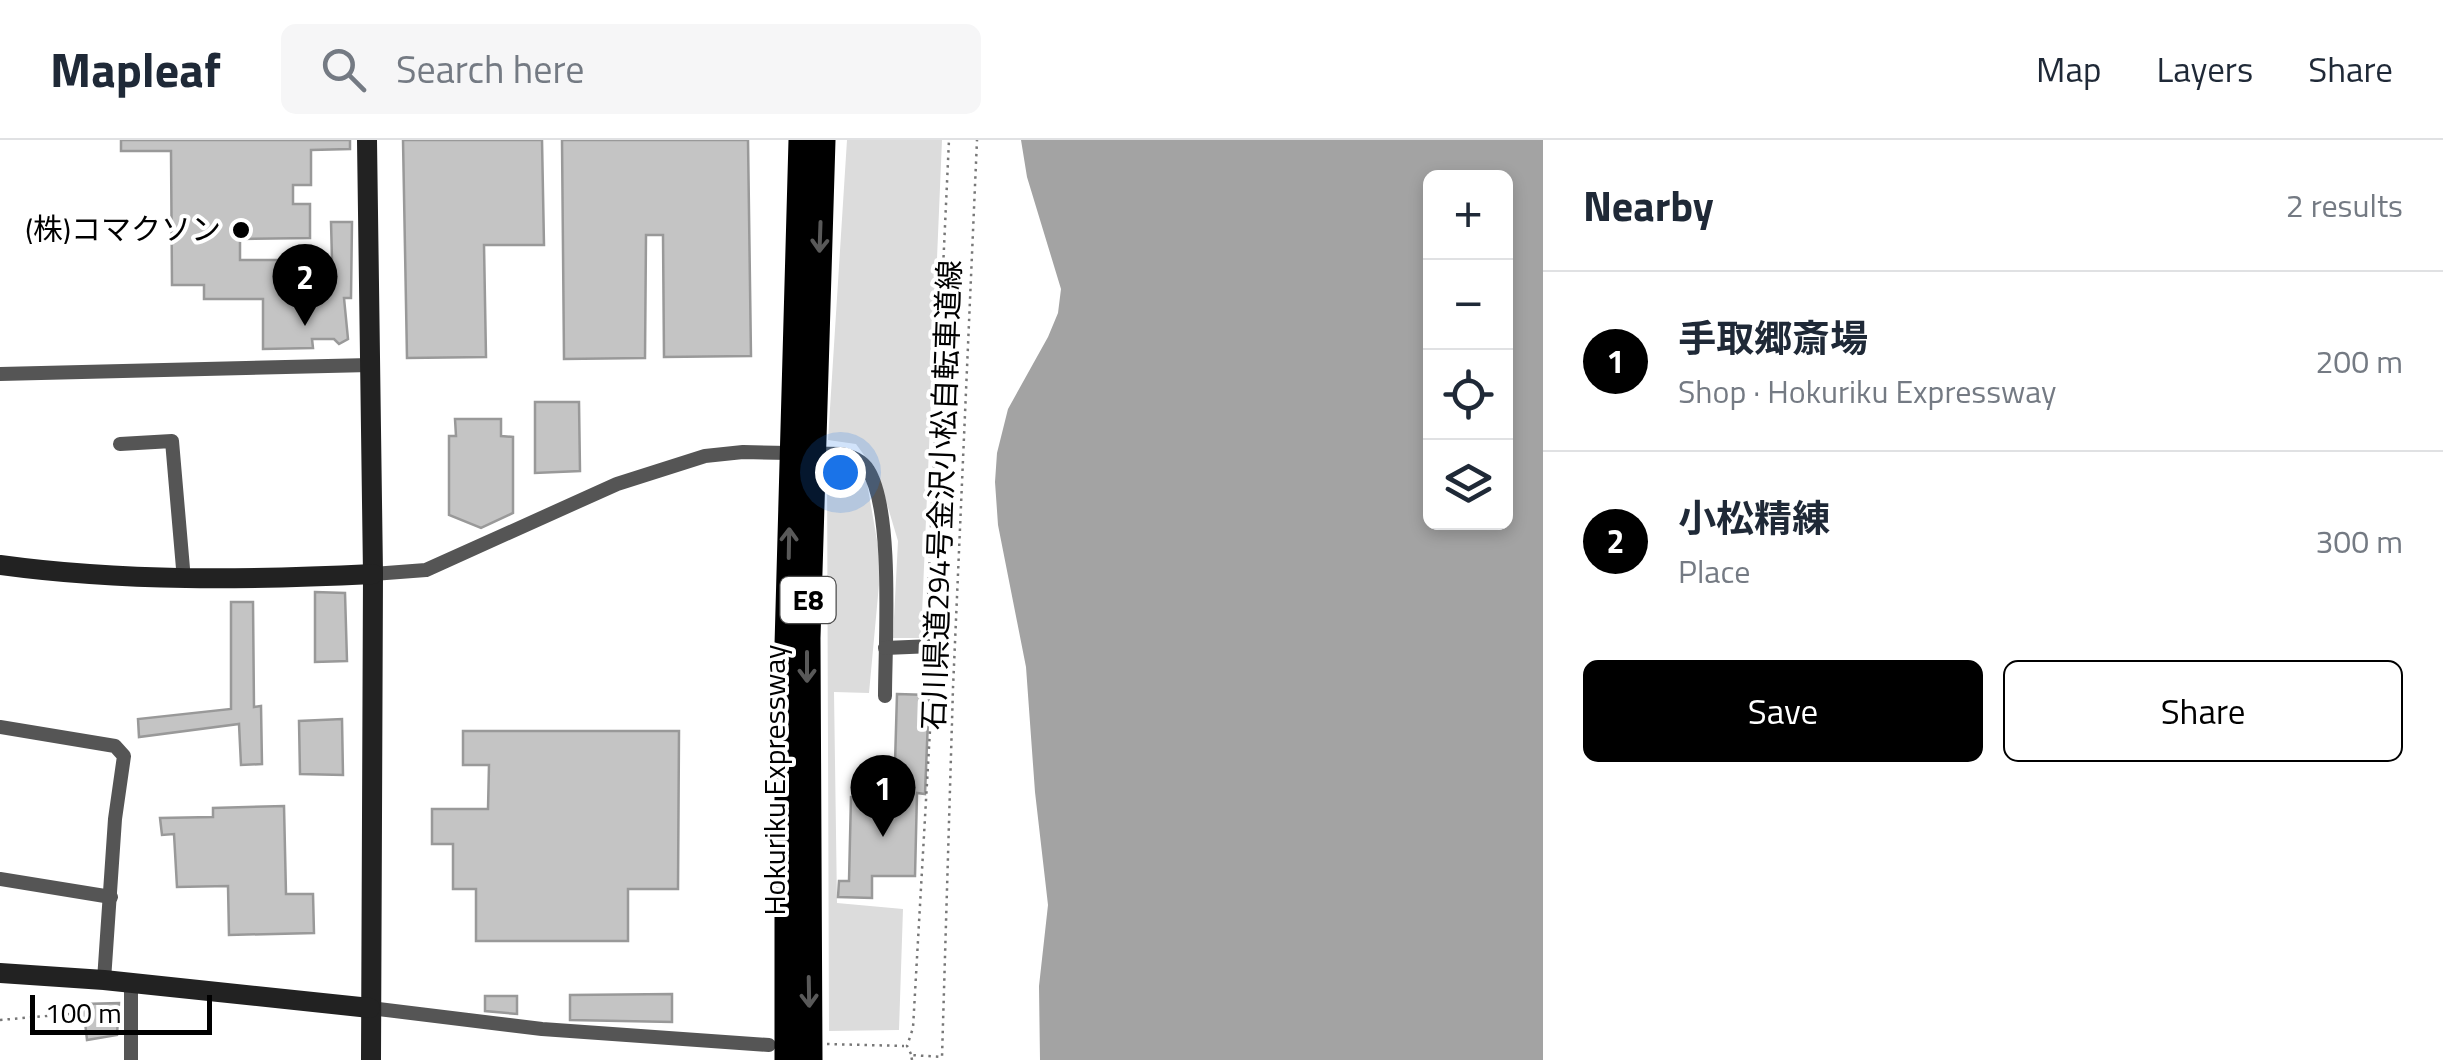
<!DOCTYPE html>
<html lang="en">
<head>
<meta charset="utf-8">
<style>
  :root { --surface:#fff; --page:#f6f6f7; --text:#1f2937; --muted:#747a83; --line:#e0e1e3; --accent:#000 }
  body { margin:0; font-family:"Titillium Web","Noto Sans JP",sans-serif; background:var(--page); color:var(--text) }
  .controls { position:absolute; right:30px; top:30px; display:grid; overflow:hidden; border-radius:15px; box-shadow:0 5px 15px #0003 }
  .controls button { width:90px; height:90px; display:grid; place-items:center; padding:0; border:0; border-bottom:2px solid var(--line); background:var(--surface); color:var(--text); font:50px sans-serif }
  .scale { position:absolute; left:30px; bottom:25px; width:182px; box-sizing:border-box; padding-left:10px; border:5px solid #000; border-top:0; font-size:28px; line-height:35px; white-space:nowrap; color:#000; -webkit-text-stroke:8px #fff; paint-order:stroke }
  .you { position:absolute; left:840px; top:332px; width:35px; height:35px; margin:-25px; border:8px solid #fff; border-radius:50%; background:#1a73e8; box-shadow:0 0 0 15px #1a73e833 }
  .badge { display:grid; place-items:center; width:65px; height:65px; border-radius:50%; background:var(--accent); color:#fff; font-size:32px; font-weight:700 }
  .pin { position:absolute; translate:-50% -82px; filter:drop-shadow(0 2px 5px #0008) }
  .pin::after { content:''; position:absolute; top:52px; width:35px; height:30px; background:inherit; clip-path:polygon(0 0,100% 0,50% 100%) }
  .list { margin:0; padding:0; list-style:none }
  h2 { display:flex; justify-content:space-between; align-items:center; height:130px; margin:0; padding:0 40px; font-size:42px }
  h2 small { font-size:32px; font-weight:400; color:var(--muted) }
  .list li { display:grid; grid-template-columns:65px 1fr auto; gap:30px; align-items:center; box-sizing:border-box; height:180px; padding:0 40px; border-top:2px solid var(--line) }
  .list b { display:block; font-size:38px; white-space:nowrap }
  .list p { margin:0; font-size:32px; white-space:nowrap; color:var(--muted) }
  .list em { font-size:32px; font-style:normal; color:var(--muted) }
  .actions { display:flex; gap:20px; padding:30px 40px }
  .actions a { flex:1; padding:22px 0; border:2px solid var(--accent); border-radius:15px; text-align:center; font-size:35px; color:var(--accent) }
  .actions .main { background:var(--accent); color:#fff }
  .icon { flex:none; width:55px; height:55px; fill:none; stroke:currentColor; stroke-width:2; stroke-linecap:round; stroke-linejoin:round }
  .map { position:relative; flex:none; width:1543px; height:920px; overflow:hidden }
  header { display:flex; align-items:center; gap:60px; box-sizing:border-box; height:140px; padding:0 50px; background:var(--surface); border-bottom:2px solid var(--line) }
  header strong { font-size:48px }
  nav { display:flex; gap:55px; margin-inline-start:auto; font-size:35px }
  .search { width:700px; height:90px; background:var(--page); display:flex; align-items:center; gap:25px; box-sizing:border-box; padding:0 35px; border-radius:15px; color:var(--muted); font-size:38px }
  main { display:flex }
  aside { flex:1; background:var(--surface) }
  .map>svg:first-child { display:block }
</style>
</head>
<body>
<header>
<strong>Mapleaf</strong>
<div class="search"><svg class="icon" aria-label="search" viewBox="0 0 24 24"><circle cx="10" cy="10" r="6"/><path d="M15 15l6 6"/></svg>Search here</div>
<nav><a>Map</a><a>Layers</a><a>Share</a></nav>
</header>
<main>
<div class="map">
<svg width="1543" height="920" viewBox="0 0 1543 920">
  <rect width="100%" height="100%" fill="#fff"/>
  <g fill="#dcdcdc">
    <path d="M847,0H942L921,498H893L898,401L878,334L856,304L828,300Z"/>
    <path d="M843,320L857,327L867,343L881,423L869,553L834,552L837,763L903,769L899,890L829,891L827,321Z"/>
  </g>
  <path fill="#a3a3a3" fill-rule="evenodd" d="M1021,0H1543V920H1040L1039,846L1048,765L1035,652L1026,527L998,385L995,342L997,313L1008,269L1048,197L1058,173L1061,149L1027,37ZM1430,38H1506V382H1430Z"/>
  <g fill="#c4c4c4" stroke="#999" stroke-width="2.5">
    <path d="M121,0H350V9L311,10V45H293V64H310V98L240,99V120H332L331,82H352L351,158H344L348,199L339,204L334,199H312L313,208L263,209V159H204V145H172L171,11H121Z"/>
    <path d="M403,0H542L544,105H484L486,217L407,218Z"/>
    <path d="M562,0H748L751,216L664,217L663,95H646L645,218L564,219Z"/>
    <path d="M535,262H579L580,331L535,333Z"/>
    <path d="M455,279H501V296L513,297V373L481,388L449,375V296H456Z"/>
    <path d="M315,452L345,453L347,521L315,522Z"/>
    <path d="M231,462H253L254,567L261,566L262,624L241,625L239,584L139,597L138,579L231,569Z"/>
    <path d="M897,554L929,555L925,654L917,653L915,736H872V758L838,757L839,741H849L851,657L894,658Z"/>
    <path d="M342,579L343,635L300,634L299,581Z"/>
    <path d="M463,591H679L678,749H628V801H476V749H453V704H432V669H488L489,625H463Z"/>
    <path d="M284,666L286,754H313L314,793L229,795L228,746L177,747L174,694L162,695L160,678L213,677V668Z"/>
    <path d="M672,854V882L570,880V855Z"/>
    <path d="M485,856H517V874L485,871Z"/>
    <path d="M119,863L117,895L87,900L83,864Z"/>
  </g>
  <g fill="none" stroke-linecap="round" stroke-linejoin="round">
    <g stroke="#777" stroke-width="2.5" stroke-dasharray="2.5 5" stroke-linecap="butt">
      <path d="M932,492L928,451L949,0"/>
      <path d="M0,880L81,873"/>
      <path d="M827,904L904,906"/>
      <path d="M911,914L907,906L913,888L934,520"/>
      <path d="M912,920L911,915L942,917L953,548L977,0"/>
    </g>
    <g stroke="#555" stroke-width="14">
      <path d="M0,234L370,225"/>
      <path d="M120,304L172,301L184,440"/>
      <path d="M373,434L426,430L617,344L705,316L743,312L842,314C852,317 862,320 868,330C894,370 885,505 885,556"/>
      <path d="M885,508L933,506"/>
      <path d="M0,587L115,606L124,616L115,679L104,840"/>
      <path d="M0,739L111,757"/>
      <path d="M131,844V920"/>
      <path d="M370,868L542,889L769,905"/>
    </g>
    <g stroke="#222" stroke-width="20">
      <path d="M367,0L373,434L371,920"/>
      <path d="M0,425C124,442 248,440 373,434"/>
      <path d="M0,833L104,840L370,868"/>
    </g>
    <g stroke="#000" stroke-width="25">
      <path d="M787,920V505L801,0"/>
      <path d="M810,920L808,498L823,0"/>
    </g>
  </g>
  <defs><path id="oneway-shaft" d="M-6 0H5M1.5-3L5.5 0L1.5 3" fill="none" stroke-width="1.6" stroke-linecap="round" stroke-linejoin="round" transform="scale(2.5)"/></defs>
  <g stroke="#595959">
    <use href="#oneway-shaft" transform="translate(820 97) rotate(92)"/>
    <use href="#oneway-shaft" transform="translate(789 403) rotate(-89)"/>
    <use href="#oneway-shaft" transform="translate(807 527) rotate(90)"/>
    <use href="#oneway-shaft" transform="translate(809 852) rotate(89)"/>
  </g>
  <circle fill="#000" stroke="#fff" stroke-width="4" cx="241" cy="90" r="10"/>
  <g text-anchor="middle" stroke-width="8" stroke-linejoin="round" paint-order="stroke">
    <rect fill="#fff" stroke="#4c4c4c" stroke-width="2.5" x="780.5" y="437" width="55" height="46" rx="8"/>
    <g font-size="28" font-weight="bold" fill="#000">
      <text x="808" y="470">E8</text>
    </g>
    <g font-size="30" fill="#000" stroke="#fff" text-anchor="end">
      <text x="221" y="100">(株)コマクソン</text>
    </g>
    <g font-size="30" fill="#000" stroke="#fff">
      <text transform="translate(942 355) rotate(-88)" y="10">石川県道294号金沢小松自転車道線</text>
      <text transform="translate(775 640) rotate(-90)" y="10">Hokuriku Expressway</text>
    </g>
  </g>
</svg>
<div class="controls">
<button>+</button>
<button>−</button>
<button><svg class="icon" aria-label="locate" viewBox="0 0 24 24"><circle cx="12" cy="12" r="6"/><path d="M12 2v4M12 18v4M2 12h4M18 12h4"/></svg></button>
<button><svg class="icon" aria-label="layers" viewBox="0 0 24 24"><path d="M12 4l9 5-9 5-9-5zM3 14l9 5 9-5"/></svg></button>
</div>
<div class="scale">100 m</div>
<div class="you"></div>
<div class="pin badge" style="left:883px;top:697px">1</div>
<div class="pin badge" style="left:305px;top:186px">2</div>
</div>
<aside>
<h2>Nearby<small>2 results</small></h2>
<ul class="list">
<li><span class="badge">1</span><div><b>手取郷斎場</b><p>Shop · Hokuriku Expressway</p></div><em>200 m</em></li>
<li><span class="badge">2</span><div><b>小松精練</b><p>Place</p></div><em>300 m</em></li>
</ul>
<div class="actions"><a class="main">Save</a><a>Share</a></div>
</aside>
</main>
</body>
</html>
